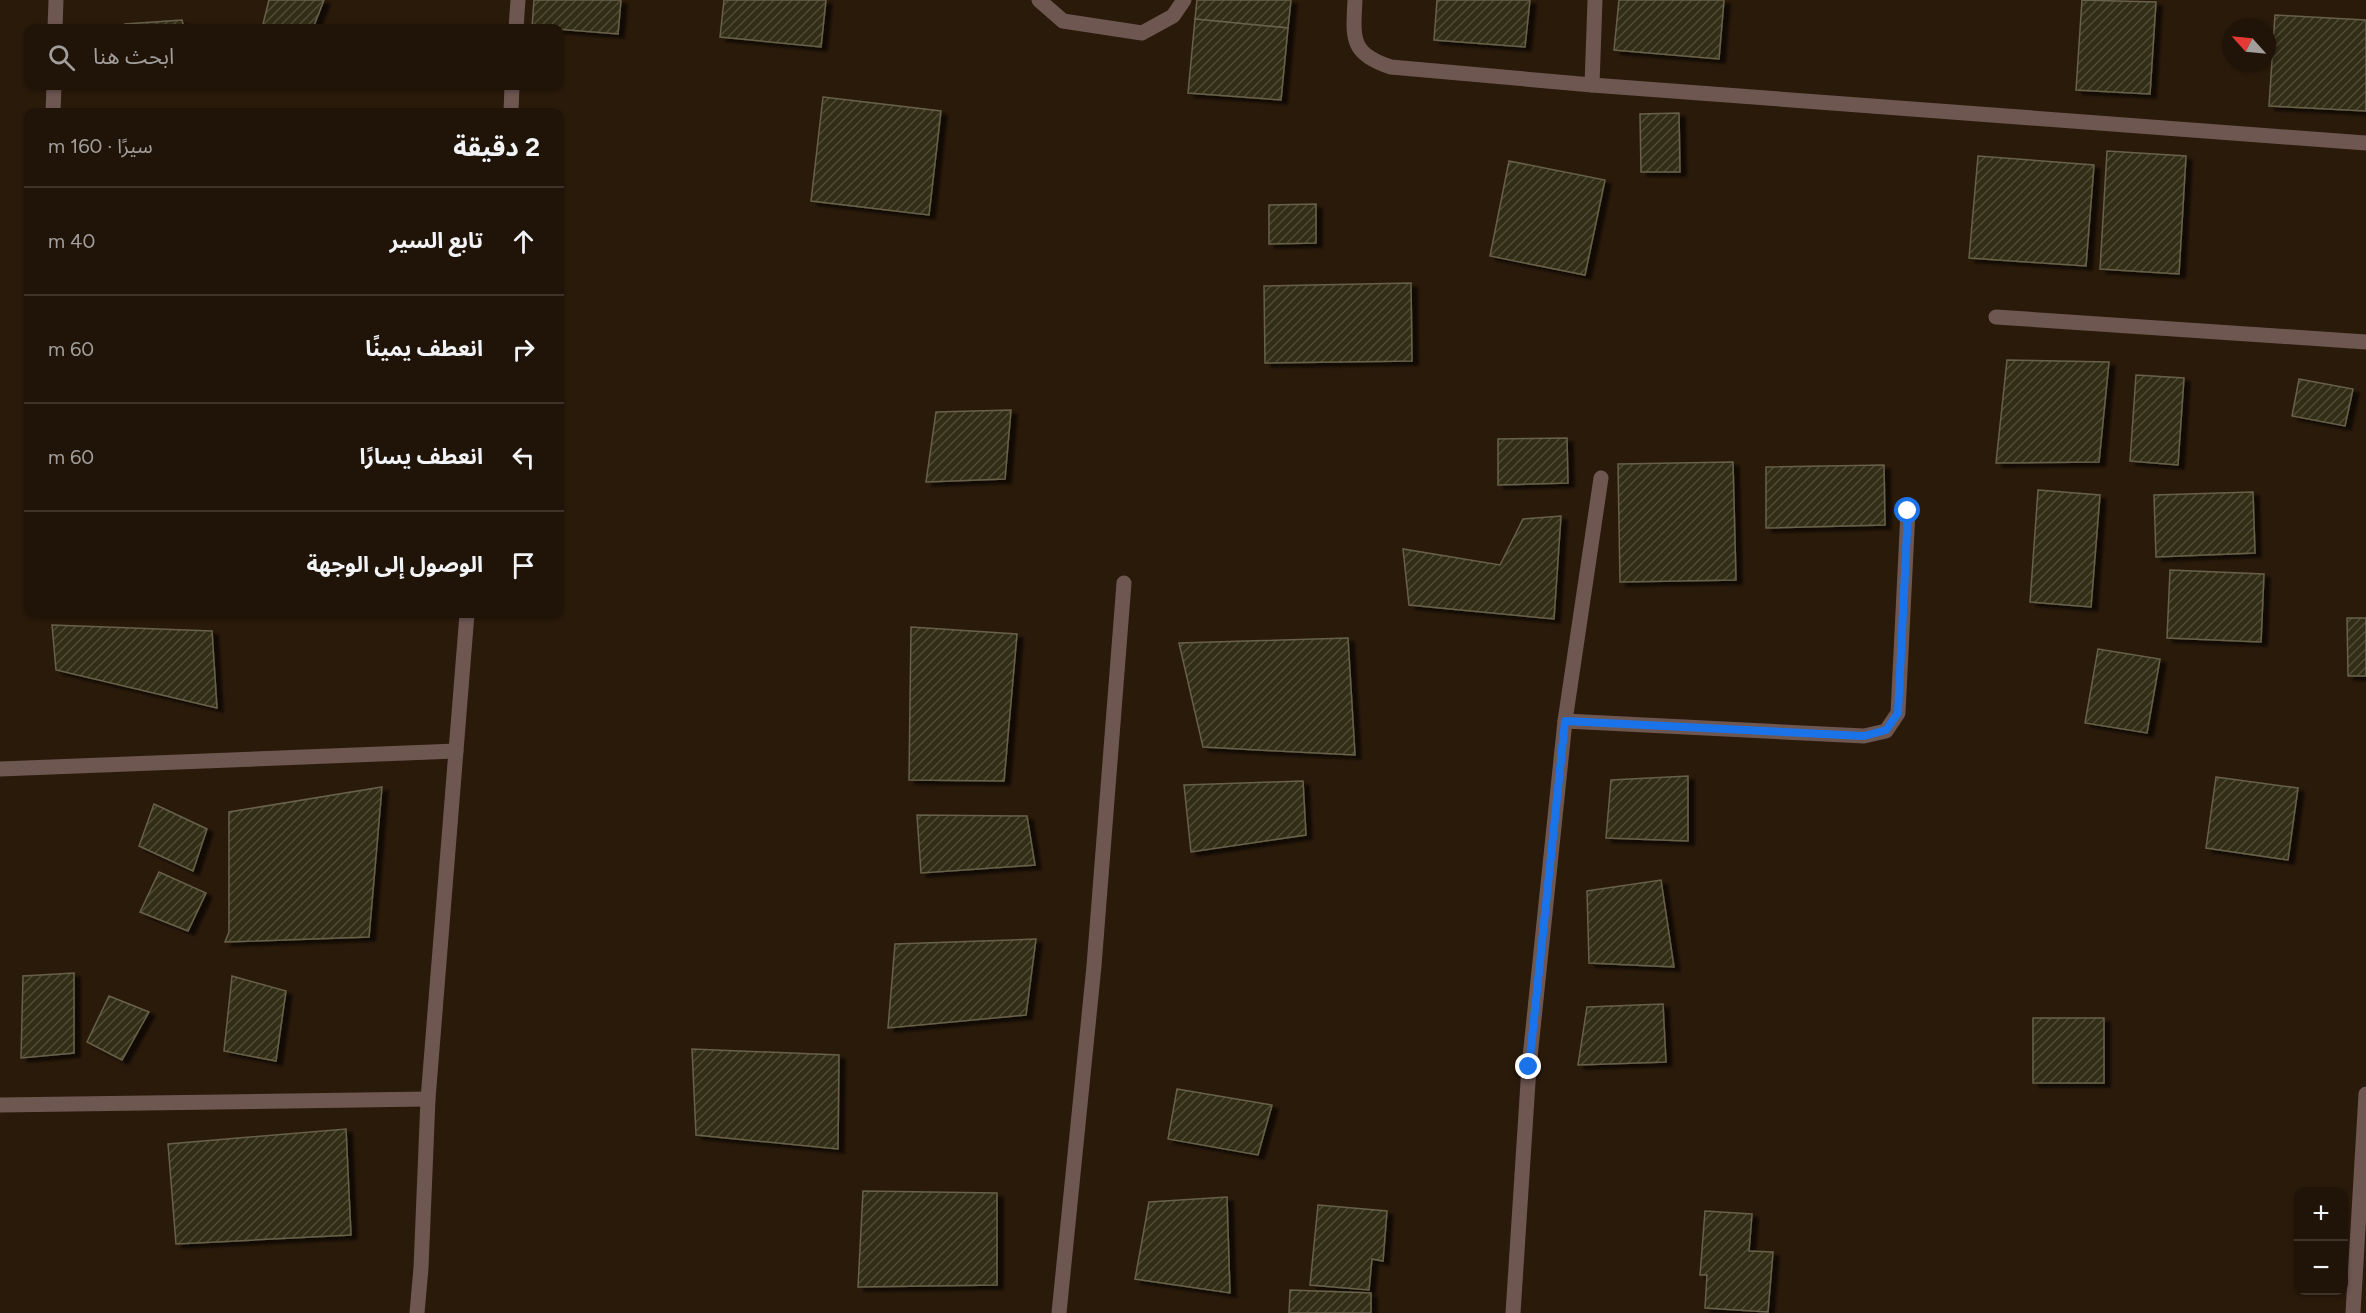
<!DOCTYPE html>
<html lang="ar">
<head>
<meta charset="utf-8">
<style>
  :root { --surface:#201408; --page:#2d2116; --text:#f1f3f6; --muted:#a29e9c; --line:#3d3329 }
  body { margin:0; font-family:Figtree,"Noto Sans Arabic",sans-serif; background:var(--page); color:var(--text); direction:rtl }
  .controls { position:absolute; right:18px; bottom:18px; display:grid; overflow:hidden; border-radius:12px; box-shadow:0 2px 4px #0004 }
  .controls button { width:54px; height:54px; display:grid; place-items:center; padding:0; border:0; border-bottom:2px solid var(--line); background:var(--surface); color:var(--text); font:30px sans-serif }
  .compass { position:absolute; left:2222px; top:18px; width:54px; height:54px; border-radius:50%; background:var(--surface); box-shadow:0 2px 4px #0004; rotate:297deg }
  .stop { position:absolute; width:18px; height:18px; margin:-14px; border:4px solid #1a73e8; border-radius:50%; background:#fff }
  .stop.end { background:#1a73e8; border-color:#fff; box-shadow:0 2px 6px #0008 }
  .list { margin:0; padding:0; list-style:none }
  h2 { display:flex; justify-content:space-between; align-items:center; height:78px; margin:0; padding:0 24px; font-size:26px }
  h2 small { font-size:20px; font-weight:400; color:var(--muted) }
  .list li { display:grid; grid-template-columns:39px 1fr auto; gap:18px; align-items:center; box-sizing:border-box; height:108px; padding:0 24px; border-top:2px solid var(--line) }
  .list b { display:block; font-size:22px; white-space:nowrap }
  .list em { font-size:20px; font-style:normal; color:var(--muted) }
  .icon { flex:none; width:33px; height:33px; fill:none; stroke:currentColor; stroke-width:2; stroke-linecap:round; stroke-linejoin:round }
  .map { position:relative; flex:none; width:2366px; height:1313px; overflow:hidden; direction:ltr }
  .search { position:absolute; background:var(--surface); box-shadow:0 2px 4px #0004; left:24px; top:24px; width:540px; height:66px; display:flex; align-items:center; gap:15px; box-sizing:border-box; padding:0 21px; border-radius:12px; color:var(--muted); font-size:22px }
  .panel { position:absolute; background:var(--surface); box-shadow:0 2px 4px #0004; left:24px; top:108px; width:540px; height:510px; border-radius:12px; direction:rtl }
  .map>svg:first-child { display:block }
</style>
</head>
<body>
<div class="map">
<svg width="2366" height="1313" viewBox="0 0 2366 1313">
  <defs>
    <pattern id="building-hatch" width="6" height="6" patternUnits="userSpaceOnUse" patternTransform="scale(1.5)"><rect width="6" height="6" fill="#332d17"/><path d="M-1 1l2-2M0 6l6-6M5 7l2-2" fill="none" stroke="#514b38"/></pattern>
    <filter id="shadow"><feDropShadow dx="6" dy="4" stdDeviation="1.5" flood-color="#0009"/></filter>
  </defs>
  <rect width="100%" height="100%" fill="#2a1a0a"/>
  <g fill="url(#building-hatch)" stroke="#676149" stroke-width="1.5" filter="url(#shadow)">
    <path d="M269,0H324L313,28H262Z"/>
    <path d="M534,0H621L618,34L532,27Z"/>
    <path d="M724,0H826L821,47L720,37Z"/>
    <path d="M1197,0H1291L1288,28L1195,19Z"/>
    <path d="M1437,0H1530L1525,47L1434,40Z"/>
    <path d="M1619,0H1724L1719,59L1614,50Z"/>
    <path d="M2082,0L2156,2L2150,94L2076,90Z"/>
    <path d="M2275,15L2366,20V111L2269,106Z"/>
    <path d="M1195,19L1288,28L1281,100L1188,93Z"/>
    <path d="M182,20L184,28H126L125,24Z"/>
    <path d="M823,97L941,111L929,215L811,201Z"/>
    <path d="M1679,113L1680,172H1641L1640,114Z"/>
    <path d="M2107,151L2186,156L2179,274L2100,269Z"/>
    <path d="M1978,156L2094,165L2086,266L1969,258Z"/>
    <path d="M1509,161L1605,180L1585,275L1490,256Z"/>
    <path d="M1316,204V243L1269,244V205Z"/>
    <path d="M1411,283L1412,361L1265,363L1264,286Z"/>
    <path d="M2007,360L2109,362L2099,462L1996,463Z"/>
    <path d="M2136,375L2184,378L2178,465L2130,461Z"/>
    <path d="M2299,379L2353,389L2345,426L2292,416Z"/>
    <path d="M1011,410L1005,479L926,482L936,412Z"/>
    <path d="M1567,438L1568,483L1498,485V439Z"/>
    <path d="M1733,462L1736,580L1620,582L1618,464Z"/>
    <path d="M1884,465L1885,525L1766,528V467Z"/>
    <path d="M2038,490L2100,495L2091,607L2030,602Z"/>
    <path d="M2253,492L2255,553L2156,557L2154,495Z"/>
    <path d="M1561,516L1554,619L1409,605L1403,549L1500,565L1523,519Z"/>
    <path d="M2170,570L2264,574L2261,642L2167,638Z"/>
    <path d="M2347,618H2366V676H2348Z"/>
    <path d="M52,625L212,631L217,708L56,670Z"/>
    <path d="M911,627L1017,634L1004,781L909,780Z"/>
    <path d="M1348,638L1355,755L1203,747L1179,643Z"/>
    <path d="M2098,649L2160,659L2147,733L2085,723Z"/>
    <path d="M1688,776V841L1606,838L1611,780Z"/>
    <path d="M2216,777L2298,788L2288,860L2206,848Z"/>
    <path d="M1303,781L1306,835L1191,852L1184,785Z"/>
    <path d="M382,787L369,937L225,942L229,932V812Z"/>
    <path d="M154,804L207,829L193,871L139,846Z"/>
    <path d="M917,815L1027,816L1035,865L921,873Z"/>
    <path d="M159,872L206,893L188,931L140,912Z"/>
    <path d="M1661,880L1674,967L1589,963L1587,891Z"/>
    <path d="M1036,939L1026,1015L888,1028L895,944Z"/>
    <path d="M74,973V1053L21,1058L23,976Z"/>
    <path d="M232,976L286,991L276,1061L224,1051Z"/>
    <path d="M109,996L149,1012L122,1060L87,1042Z"/>
    <path d="M1663,1004L1666,1062L1578,1065L1587,1007Z"/>
    <rect x="2033" y="1018" width="71" height="65"/>
    <path d="M692,1049L839,1055L838,1149L696,1135Z"/>
    <path d="M1177,1089L1272,1105L1258,1155L1168,1139Z"/>
    <path d="M346,1129L351,1235L176,1244L168,1144Z"/>
    <path d="M863,1191L997,1193V1285L858,1287Z"/>
    <path d="M1227,1197L1230,1293L1135,1279L1149,1202Z"/>
    <path d="M1318,1205L1387,1211L1383,1261L1372,1259L1369,1290L1310,1285Z"/>
    <path d="M1705,1211L1752,1214L1749,1251L1773,1252L1768,1312L1705,1308L1707,1275H1700Z"/>
    <path d="M1290,1290L1371,1293V1313H1289Z"/>
  </g>
  <g fill="none" stroke-linecap="round" stroke-linejoin="round">
    <g stroke="#6e5651" stroke-width="15">
      <path d="M1039,0L1063,21L1142,33L1173,16L1184,0"/>
      <path d="M1355,0C1353,38 1350,54 1391,67L1592,85L2366,143"/>
      <path d="M55,28L56,0"/>
      <path d="M516,28L518,0"/>
      <path d="M1592,85L1595,0"/>
      <path d="M53,112L54,86"/>
      <path d="M511,112L512,86"/>
      <path d="M1996,317L2366,342"/>
      <path d="M1565,721L1864,736L1886,731L1898,713L1908,511"/>
      <path d="M0,769L456,751"/>
      <path d="M0,1105L428,1099"/>
      <path d="M417,1313L421,1268L428,1099L467,614"/>
      <path d="M1059,1313L1094,966L1124,583"/>
      <path d="M1513,1313L1529,1067L1565,721L1601,478"/>
      <path d="M2353,1313L2366,1094"/>
    </g>
  </g>
  <g fill="none" stroke-linecap="round" stroke-linejoin="round">
    <path stroke="#1a73e8" stroke-width="8" d="M1529,1067L1565,721L1864,736L1886,730L1898,713L1908,511"/>
  </g>
</svg>
<div class="controls">
<button>+</button>
<button>−</button>
</div>
<svg class="compass" viewBox="-18 -18 36 36"><path d="M0-13l5 13h-10z" fill="#e53935"/><path d="M0 13l5-13h-10z" fill="#a29e9c"/></svg>
<div class="stop" style="left:1908px;top:511px"></div>
<div class="stop end" style="left:1529px;top:1067px"></div>
<div class="search"><svg class="icon" aria-label="search" viewBox="0 0 24 24"><circle cx="10" cy="10" r="6"/><path d="M15 15l6 6"/></svg>ابحث هنا</div>
<section class="panel">
<h2>2 دقيقة<small>سيرًا · 160 m</small></h2>
<ul class="list">
<li><svg class="icon" aria-label="ahead" viewBox="0 0 24 24"><path d="M12 20V5M6 11l6-6 6 6"/></svg><div><b>تابع السير</b></div><em>40 m</em></li>
<li><svg class="icon" aria-label="right" viewBox="0 0 24 24"><path d="M7 20v-9h11M14 6l5 5-5 5"/></svg><div><b>انعطف يمينًا</b></div><em>60 m</em></li>
<li><svg class="icon" aria-label="left" viewBox="0 0 24 24"><path d="M17 20v-9H6M10 6l-5 5 5 5"/></svg><div><b>انعطف يسارًا</b></div><em>60 m</em></li>
<li><svg class="icon" aria-label="arrive" viewBox="0 0 24 24"><path d="M6 21V4h12l-3 4 3 4H6"/></svg><div><b>الوصول إلى الوجهة</b></div></li>
</ul>
</section>
</div>
</body>
</html>
